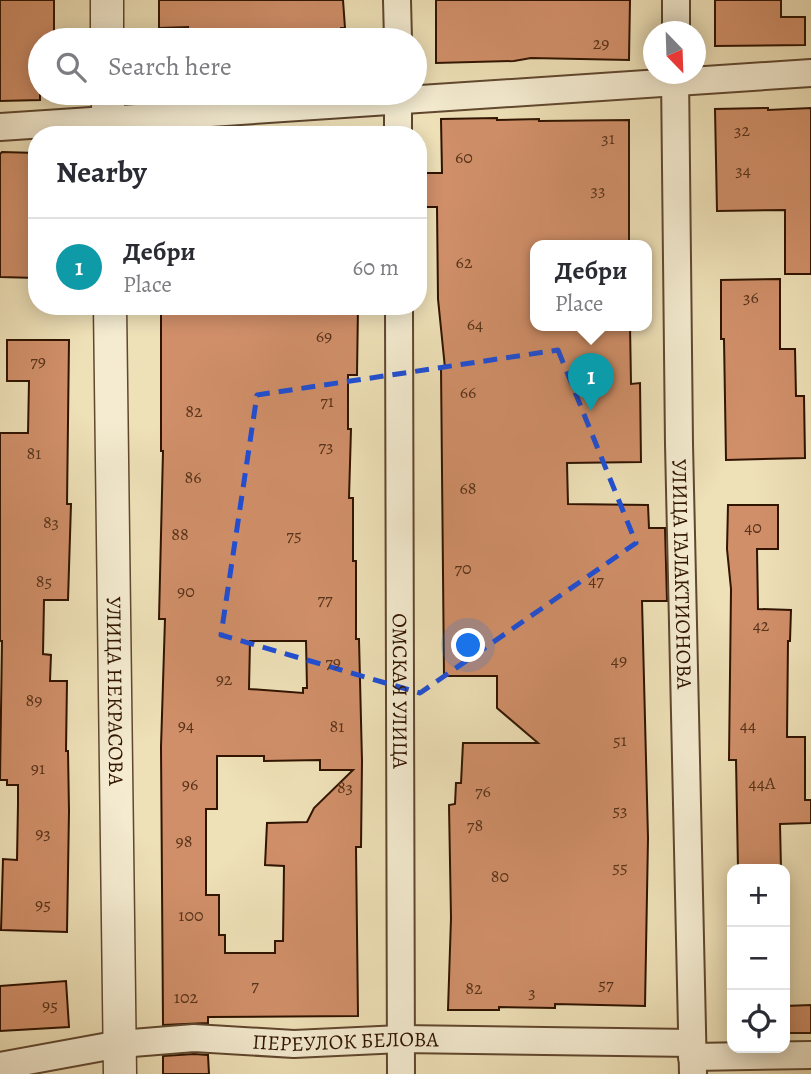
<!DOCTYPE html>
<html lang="en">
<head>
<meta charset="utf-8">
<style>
  :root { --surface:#fff; --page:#f2f2f3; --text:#2b2b33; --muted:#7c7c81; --line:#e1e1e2; --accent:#7c3aed }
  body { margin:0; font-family:Alegreya,serif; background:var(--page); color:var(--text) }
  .controls { position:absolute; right:21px; bottom:21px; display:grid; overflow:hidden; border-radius:14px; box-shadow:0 4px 18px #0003 }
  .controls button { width:63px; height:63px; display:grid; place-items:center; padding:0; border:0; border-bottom:2px solid var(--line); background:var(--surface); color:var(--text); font:35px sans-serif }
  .compass { position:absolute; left:643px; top:21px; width:63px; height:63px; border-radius:50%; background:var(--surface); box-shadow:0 4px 18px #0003; rotate:157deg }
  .you { position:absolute; left:469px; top:646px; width:24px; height:24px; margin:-18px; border:5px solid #fff; border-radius:50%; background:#1a73e8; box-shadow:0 0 0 10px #1a73e833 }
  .badge { display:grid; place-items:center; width:46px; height:46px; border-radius:50%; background:var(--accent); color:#fff; font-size:23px; font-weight:700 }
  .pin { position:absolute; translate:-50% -58px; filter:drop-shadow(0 2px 4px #0008) }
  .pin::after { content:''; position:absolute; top:37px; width:24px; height:21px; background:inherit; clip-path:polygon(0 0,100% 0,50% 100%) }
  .popup { position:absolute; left:530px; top:240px; width:122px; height:91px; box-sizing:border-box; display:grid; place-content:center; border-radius:14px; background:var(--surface); filter:drop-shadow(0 2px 5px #0005); font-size:23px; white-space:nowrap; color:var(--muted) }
  .popup b { font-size:26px; color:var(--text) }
  .popup::after { content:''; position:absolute; left:50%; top:100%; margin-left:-14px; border:14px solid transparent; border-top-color:var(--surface) }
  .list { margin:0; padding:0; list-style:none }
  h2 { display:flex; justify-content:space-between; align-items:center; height:91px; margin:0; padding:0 28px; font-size:30px }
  h2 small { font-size:23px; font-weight:400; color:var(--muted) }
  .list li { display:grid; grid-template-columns:46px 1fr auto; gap:21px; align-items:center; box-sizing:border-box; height:98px; padding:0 28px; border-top:2px solid var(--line) }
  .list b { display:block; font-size:26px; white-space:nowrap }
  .list p { margin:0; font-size:23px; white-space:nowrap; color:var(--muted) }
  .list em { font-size:23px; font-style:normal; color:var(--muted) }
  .icon { flex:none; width:38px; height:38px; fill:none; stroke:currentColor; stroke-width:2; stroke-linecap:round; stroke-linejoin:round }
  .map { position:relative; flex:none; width:811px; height:1074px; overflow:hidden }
  .search { position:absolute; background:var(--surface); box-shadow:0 4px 18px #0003; left:28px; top:28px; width:399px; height:77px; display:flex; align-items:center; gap:18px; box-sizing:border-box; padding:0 24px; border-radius:38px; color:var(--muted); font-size:26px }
  .panel { position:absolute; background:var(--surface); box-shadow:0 4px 18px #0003; left:28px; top:126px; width:399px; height:189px; border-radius:28px }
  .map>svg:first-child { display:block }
</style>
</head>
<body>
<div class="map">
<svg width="811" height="1074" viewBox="0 0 811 1074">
  <rect width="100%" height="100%" fill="#eee0b7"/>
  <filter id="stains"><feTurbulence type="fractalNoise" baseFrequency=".00286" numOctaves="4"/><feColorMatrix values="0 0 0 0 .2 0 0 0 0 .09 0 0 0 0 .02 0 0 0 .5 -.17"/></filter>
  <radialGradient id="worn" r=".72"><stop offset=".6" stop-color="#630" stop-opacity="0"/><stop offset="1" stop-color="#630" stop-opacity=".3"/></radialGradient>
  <g fill="#d08f69" stroke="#301400" stroke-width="2" fill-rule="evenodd">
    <path d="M0,0H54V40H40V100L0,101Z"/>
    <path d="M159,0H343L345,28H341V40H211V33H188V27L159,28Z"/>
    <path d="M436,0H630L629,60L531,58L514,61L436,63Z"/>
    <path d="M715,0H781V17H805V45L715,46Z"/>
    <path d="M768,108V110L811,108V274H785V210L717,211L715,109Z"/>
    <path d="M497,118V120L539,119V121L629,120V245H535V325H630L631,384L640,383L641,462L567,463L568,504L648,505L649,528H665L667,601H642L648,838L645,1006L555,1004V1008L499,1007V1010H448L451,918L449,805L455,804L456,783H461L463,743H538L497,708V676H444L441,368H445L438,299L437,207H421L420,173H442L441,119Z"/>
    <path d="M2,152L37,153V278L0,277V154Z"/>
    <path d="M780,279V349H795L796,396H804L805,458L726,460L724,339H721V280Z"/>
    <path d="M161,306H358L357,375H348V429H351L349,498H353V561H356V639H359L362,761L361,847H356L358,1016L208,1017V1023L163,1025L161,747L165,619H159L163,451H161ZM250,641H306L307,688H303V693L249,689ZM217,756H264V761L320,760V770H353L314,808L307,822L267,823L265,865L284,866L283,941H275V953H225V935H219V895H206V809H217Z"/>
    <path d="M7,340H69L67,504H71L68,600H44L43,654L51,655L50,681H67L66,751H68L69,811L67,932L1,930L3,859L17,860L18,804V785H7V780H0L2,641H0V433H28L29,381H7Z"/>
    <path d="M728,505H778V549H757L758,609L791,610L790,641H788L787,737H805V800H811V823L780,824L781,869H738L736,760H729L731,589L727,549Z"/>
    <path d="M66,981L69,1027L0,1031V986Z"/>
    <path d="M811,1005V1033H785V1006Z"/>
    <path d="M194,1054L208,1055L209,1074H163V1056Z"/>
  </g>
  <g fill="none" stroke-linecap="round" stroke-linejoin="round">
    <g stroke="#60472e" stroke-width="30">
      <g id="minor">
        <path d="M397,0L398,40"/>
        <path d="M676,32V0"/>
        <path id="s1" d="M675,74L679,444L693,1074"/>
        <path d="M398,93V135"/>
        <path d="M0,127L811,73"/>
        <path id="s2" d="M399,306L401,1074"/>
        <path d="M692,1057L811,1055"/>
        <path id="s3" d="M0,1066L120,1044L194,1038L294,1044L401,1039L692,1043"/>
      </g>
    </g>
    <g stroke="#60472e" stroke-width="35">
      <g id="tertiary">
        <path d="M107,0V40"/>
        <path d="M108,93V135"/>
        <path id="s4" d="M110,306L120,1074"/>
      </g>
    </g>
    <use href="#minor" stroke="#f4ebd0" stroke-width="26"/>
    <use href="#tertiary" stroke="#f4ebd0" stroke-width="32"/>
  </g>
  <path fill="none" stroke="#1d4ed8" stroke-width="5" stroke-dasharray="14 9" stroke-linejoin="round" d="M558,350L636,543L420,693L221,635L257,395Z"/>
  <g text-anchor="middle" stroke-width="6" stroke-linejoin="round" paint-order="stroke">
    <g font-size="18" fill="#58331a">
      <text x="601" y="49">29</text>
      <text x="742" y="136">32</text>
      <text x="608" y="144">31</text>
      <text x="464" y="163">60</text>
      <text x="743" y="176">34</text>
      <text x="598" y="196">33</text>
      <text x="464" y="268">62</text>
      <text x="751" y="303">36</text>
      <text x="475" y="330">64</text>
      <text x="324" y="342">69</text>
      <text x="38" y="367">79</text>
      <text x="468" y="398">66</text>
      <text x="327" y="407">71</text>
      <text x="194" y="417">82</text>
      <text x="326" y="452">73</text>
      <text x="34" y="459">81</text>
      <text x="193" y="483">86</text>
      <text x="468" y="494">68</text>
      <text x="51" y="528">83</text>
      <text x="753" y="533">40</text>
      <text x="180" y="540">88</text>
      <text x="294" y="541">75</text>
      <text x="463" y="574">70</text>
      <text x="596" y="586">47</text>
      <text x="44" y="587">85</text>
      <text x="186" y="597">90</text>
      <text x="325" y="605">77</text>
      <text x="761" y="631">42</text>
      <text x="619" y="666">49</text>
      <text x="333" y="668">79</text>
      <text x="224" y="685">92</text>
      <text x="34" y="706">89</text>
      <text x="186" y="731">94</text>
      <text x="748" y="731">44</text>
      <text x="337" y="732">81</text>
      <text x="620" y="746">51</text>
      <text x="38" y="774">91</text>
      <text x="762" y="789">44А</text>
      <text x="190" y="790">96</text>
      <text x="345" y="793">83</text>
      <text x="483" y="797">76</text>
      <text x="620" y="816">53</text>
      <text x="475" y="831">78</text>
      <text x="43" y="839">93</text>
      <text x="184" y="847">98</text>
      <text x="620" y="873">55</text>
      <text x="500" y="882">80</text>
      <text x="43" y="910">95</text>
      <text x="191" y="921">100</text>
      <text x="606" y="990">57</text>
      <text x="255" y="991">7</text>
      <text x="474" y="994">82</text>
      <text x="532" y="998">3</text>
      <text x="186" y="1003">102</text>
      <text x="50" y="1011">95</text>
    </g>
    <g font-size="21" fill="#301400" stroke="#f4ebd0">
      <text dy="7" stroke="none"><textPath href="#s1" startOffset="500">УЛИЦА ГАЛАКТИОНОВА</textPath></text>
      <text dy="7" stroke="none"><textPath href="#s4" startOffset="385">УЛИЦА НЕКРАСОВА</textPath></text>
      <text dy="7" stroke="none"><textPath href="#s2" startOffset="385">ОМСКАЯ УЛИЦА</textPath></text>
      <text dy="7" stroke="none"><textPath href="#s3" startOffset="348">ПЕРЕУЛОК БЕЛОВА</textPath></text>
    </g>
  </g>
  <rect width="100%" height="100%" filter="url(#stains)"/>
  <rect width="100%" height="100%" fill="url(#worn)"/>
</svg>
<div class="controls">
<button>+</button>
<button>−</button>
<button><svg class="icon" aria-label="locate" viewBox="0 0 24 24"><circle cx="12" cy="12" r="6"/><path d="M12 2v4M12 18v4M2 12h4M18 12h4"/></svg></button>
</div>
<svg class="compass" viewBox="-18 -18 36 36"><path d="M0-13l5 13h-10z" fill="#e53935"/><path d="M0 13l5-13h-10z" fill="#7c7c81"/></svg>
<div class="you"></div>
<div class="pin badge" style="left:591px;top:411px;background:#0f9aa8">1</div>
<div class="popup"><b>Дебри</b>Place</div>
<div class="search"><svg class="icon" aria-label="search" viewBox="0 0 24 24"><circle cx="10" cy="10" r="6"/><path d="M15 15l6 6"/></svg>Search here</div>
<section class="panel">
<h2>Nearby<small></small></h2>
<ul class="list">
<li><span class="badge" style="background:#0f9aa8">1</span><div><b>Дебри</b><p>Place</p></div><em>60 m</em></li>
</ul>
</section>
</div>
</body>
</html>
